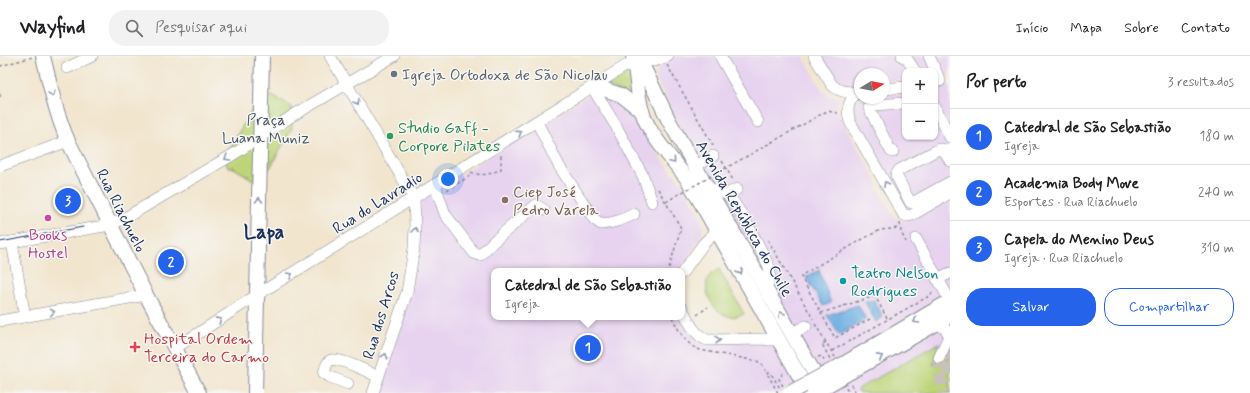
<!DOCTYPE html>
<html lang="pt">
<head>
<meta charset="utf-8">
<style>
  :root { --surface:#fff; --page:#f2f2f2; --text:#202124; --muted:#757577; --line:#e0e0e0; --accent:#2563eb }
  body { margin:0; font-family:Mynerve,sans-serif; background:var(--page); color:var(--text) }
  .controls { position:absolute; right:12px; top:12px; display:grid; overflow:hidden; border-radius:8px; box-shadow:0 1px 3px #0004 }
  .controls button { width:36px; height:36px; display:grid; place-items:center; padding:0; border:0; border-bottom:1px solid var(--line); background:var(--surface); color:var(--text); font:20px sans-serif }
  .compass { position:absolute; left:854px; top:12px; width:36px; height:36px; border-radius:50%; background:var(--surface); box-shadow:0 1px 3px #0004; rotate:80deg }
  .you { position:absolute; left:448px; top:123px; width:14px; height:14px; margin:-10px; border:3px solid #fff; border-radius:50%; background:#1a73e8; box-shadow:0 0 0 6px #1a73e833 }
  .badge { display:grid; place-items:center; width:26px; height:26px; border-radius:50%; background:var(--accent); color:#fff; font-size:13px; font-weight:700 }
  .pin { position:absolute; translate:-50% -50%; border:2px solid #fff; box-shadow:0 1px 4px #0006 }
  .popup { position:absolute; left:491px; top:212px; width:194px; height:52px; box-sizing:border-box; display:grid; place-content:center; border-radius:8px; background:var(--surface); filter:drop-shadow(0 1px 3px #0005); font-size:13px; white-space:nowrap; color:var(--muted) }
  .popup b { font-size:15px; color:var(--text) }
  .popup::after { content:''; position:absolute; left:50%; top:100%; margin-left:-8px; border:8px solid transparent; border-top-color:var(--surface) }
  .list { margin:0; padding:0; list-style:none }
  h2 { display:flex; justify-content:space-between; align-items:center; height:52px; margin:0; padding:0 16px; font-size:17px }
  h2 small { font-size:13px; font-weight:400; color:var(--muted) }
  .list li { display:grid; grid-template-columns:26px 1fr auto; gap:12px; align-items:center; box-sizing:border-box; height:56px; padding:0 16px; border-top:1px solid var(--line) }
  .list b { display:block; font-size:15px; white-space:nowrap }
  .list p { margin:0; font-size:13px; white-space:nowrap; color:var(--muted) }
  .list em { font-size:13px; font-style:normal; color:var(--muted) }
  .actions { display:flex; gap:8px; padding:12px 16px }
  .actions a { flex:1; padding:9px 0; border:1px solid var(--accent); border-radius:16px; text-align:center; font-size:14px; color:var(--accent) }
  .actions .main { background:var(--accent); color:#fff }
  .icon { flex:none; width:22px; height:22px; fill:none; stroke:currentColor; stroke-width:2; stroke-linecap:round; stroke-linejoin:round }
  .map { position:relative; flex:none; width:950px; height:337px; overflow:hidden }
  header { display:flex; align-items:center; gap:24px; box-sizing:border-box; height:56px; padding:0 20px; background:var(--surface); border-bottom:1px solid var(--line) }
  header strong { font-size:19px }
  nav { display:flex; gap:22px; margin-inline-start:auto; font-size:14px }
  .search { width:280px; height:36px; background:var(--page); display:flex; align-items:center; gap:10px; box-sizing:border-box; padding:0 14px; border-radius:16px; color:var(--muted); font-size:15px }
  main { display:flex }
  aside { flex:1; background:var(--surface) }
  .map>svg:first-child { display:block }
</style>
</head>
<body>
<header>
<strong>Wayfind</strong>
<div class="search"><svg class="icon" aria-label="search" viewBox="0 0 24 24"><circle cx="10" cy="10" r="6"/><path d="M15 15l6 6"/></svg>Pesquisar aqui</div>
<nav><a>Início</a><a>Mapa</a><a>Sobre</a><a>Contato</a></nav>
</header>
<main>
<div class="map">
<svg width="950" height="337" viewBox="0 0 950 337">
  <rect width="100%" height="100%" fill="#f6f6f2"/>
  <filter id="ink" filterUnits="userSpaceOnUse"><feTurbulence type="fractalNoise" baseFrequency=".025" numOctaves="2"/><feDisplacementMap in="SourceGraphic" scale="8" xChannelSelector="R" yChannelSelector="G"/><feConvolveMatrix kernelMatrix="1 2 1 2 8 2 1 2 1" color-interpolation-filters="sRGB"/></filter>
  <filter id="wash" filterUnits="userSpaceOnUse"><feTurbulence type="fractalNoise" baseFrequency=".012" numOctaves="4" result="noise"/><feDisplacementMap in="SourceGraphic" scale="16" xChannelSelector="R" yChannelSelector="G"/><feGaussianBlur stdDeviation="0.9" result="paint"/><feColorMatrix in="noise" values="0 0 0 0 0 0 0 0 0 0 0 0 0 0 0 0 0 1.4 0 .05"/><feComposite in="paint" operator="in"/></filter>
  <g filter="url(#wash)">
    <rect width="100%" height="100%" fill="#f2e5ce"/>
    <g fill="#e7d2ef">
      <path d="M677,0H803L822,34L829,39L838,42L836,50L838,58L877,126L878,133L895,162L904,165L950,140V240L819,315L689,90L655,20L659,11Z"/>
      <path d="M818,0H950V19L935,21V15H905V24L884,26V18H860V28L842,30L838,29Z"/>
      <path d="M950,29V72L935,44V35L940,30Z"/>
      <path d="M595,35L627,45L655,95L682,128L701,162L703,173L700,182L679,215H494V261H682L694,281L771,288L775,291L796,328L781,337H379L414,226L422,144L424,141Z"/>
      <path d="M905,37V81H935V61L950,90V131L907,155L846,56L860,40V42H884V38Z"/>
      <path d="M950,267V337H831L828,332Z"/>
    </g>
    <g fill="#bed478" stroke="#6c826b">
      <path d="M632,13L640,48L607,29Z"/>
      <path d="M272,40L292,51V72L270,112L254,124L232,111H228L226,107L230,92L258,42Z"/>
      <path d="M719,213L744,258C737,261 729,262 723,258C711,252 702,232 709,220C712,217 716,215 719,213Z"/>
      <path d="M939,287L933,309L950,300V337H860L858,333Z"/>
    </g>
    <g fill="#6baee0" stroke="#436e9f">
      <path d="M819,214L831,247L823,250L806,221Z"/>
      <path d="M874,244L883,261L876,266L865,246Z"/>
      <path d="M858,249L866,263L839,279L827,259Z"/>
    </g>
  </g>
  <g filter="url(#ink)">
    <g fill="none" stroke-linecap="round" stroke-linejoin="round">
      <g stroke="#c7c1b8" stroke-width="11" stroke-dasharray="11 5.5" stroke-linecap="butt">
        <path d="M949,292L945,305L950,326"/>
        <path d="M939,302C940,313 939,327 944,337"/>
      </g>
      <g stroke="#868a96" stroke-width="12">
        <g id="minor">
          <path d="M330,0L414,142L415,170L414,192L407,236L373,337"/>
          <path d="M720,0L758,66"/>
          <path d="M814,0L832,29C840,37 850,36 860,36"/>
          <path d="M902,0L907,3L915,15"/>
          <path d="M929,0L940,25"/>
          <path d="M639,2L654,5L668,0"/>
          <path d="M67,12L92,0"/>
          <path d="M592,31L616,70L643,120L652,146"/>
          <path d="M884,33L905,31"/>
          <path d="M858,36C848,44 846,53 850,66L903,158L907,160L912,159L950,137"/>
          <path d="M935,51L950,81"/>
          <path d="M537,66L559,110L594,163L601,168C614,167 622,164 634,158"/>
          <path d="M950,93L945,96L950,105"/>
          <path d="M893,96L891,95L888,90L869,52L873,49L905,47"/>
          <path d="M945,96L942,93H939L899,114L896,119L910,146L912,147L950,126"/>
          <path d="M0,110L68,85"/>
          <path d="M695,110L713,100"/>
          <path d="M435,129L445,158L474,197L480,199L493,186L536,149L544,154"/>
          <path d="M708,133C714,134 721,134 726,138C737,146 763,197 769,211L770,221L766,233"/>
          <path d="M727,138L737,133"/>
          <path d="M916,183L950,245"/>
          <path d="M12,186L25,261"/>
          <path d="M0,188L110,169L125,162L234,98L292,60L394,0"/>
          <path d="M682,217L704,187L717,175"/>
          <path d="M937,223L950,217"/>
          <path d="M682,252C688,264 694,279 707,284L764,283L769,284H779"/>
          <path d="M0,265L146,239"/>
          <path d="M937,268C944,271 947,273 949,280L939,302"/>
          <path d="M792,277L806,270"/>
          <path d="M174,293L257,239L640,1"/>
          <path d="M348,328L330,321L324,317C326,312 326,306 331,304C339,301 371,317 378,321"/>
        </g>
      </g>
      <g stroke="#868a96" stroke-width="16">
        <g id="major">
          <path d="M43,0C50,29 56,58 68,85L146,239L199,337"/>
          <path d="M633,0C637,17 637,39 642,55C648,78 674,105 688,124L809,337"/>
          <path d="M639,2L669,65L823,332"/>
          <path d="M595,30L621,39L642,55"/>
          <path d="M840,310L950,245"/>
          <path d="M845,319L950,260"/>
          <path d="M255,337L262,0"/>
        </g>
      </g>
      <g stroke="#868a96" stroke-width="1.5" stroke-dasharray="3 3" stroke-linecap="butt">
        <path d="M667,9L714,91"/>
        <path d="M0,10L33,1"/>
        <path d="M0,38V41"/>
        <path d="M722,105L733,124"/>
        <path d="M471,116C480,121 492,118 501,113V99"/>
        <path d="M719,116L827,55L838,57"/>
        <path d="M658,133L681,172L668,215"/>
        <path d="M447,134L473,118"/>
        <path d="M666,146L677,139"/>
        <path d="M900,167L901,176L906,186"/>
        <path d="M768,184L813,263"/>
        <path d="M821,257L872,241L876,242L887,262"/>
        <path d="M697,259L708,251"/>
        <path d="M672,261C679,275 685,288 700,294L757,305L762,308L778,337"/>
        <path d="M870,263L835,282L801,221L802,219L861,184L880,174L900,172"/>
        <path d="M815,268L835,301"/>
        <path d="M826,286L822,288L830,303"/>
        <path d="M832,295L929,240L932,237V233"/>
        <path d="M818,301L822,300L825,305"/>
        <path d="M767,317L770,316L780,332"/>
        <path d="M851,328L856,337"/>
        <path d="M783,330L779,323L784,316"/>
        <path d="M846,332L849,337"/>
      </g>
      <use href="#minor" stroke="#fff" stroke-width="11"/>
      <use href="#major" stroke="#fff" stroke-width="14"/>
      <path stroke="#1b2f5e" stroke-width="1" d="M0,186L83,171"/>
      <g stroke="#868a96" stroke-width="16" stroke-linecap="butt">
        <g id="major-bridge">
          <path d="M790,337L840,310"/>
          <path d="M814,337L845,319"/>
        </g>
      </g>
      <path stroke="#868a96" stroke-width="1.5" stroke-dasharray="3 3" stroke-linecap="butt" d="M677,139L719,116"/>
      <use href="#major-bridge" stroke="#fff" stroke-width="14"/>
    </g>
    <defs><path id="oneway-chevron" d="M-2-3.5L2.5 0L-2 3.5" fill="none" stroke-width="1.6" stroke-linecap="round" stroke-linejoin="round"/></defs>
    <g stroke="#8d97ae">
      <use href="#oneway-chevron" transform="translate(52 38) rotate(77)"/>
      <use href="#oneway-chevron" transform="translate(357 46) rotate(59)"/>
      <use href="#oneway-chevron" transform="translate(519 77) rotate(-32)"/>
      <use href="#oneway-chevron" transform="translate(227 102) rotate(150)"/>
      <use href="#oneway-chevron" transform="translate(673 105) rotate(50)"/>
      <use href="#oneway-chevron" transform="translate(886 128) rotate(-120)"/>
      <use href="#oneway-chevron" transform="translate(259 144) rotate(-89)"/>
      <use href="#oneway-chevron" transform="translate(415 174) rotate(-87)"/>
      <use href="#oneway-chevron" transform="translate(740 216) rotate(61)"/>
      <use href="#oneway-chevron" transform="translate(290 219) rotate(-31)"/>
      <use href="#oneway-chevron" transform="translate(52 256) rotate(-10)"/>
      <use href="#oneway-chevron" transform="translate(781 258) rotate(-121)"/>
      <use href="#oneway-chevron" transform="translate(219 264) rotate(-32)"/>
      <use href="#oneway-chevron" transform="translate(916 265) rotate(150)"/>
      <use href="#oneway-chevron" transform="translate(718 284) rotate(-2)"/>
      <use href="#oneway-chevron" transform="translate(385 300) rotate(-71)"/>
      <use href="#oneway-chevron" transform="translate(880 301) rotate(-28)"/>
    </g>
  </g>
  <circle fill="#6b7280" stroke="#f6f6f2" stroke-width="1.5" cx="394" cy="18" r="4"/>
  <circle fill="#2e9e5b" stroke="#f6f6f2" stroke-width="1.5" cx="390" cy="80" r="4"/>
  <circle fill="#8d6e63" stroke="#f6f6f2" stroke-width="1.5" cx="505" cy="144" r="4"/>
  <circle fill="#d1479c" stroke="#f6f6f2" stroke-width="1.5" cx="48" cy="162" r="4"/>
  <circle fill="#0f9aa8" stroke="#f6f6f2" stroke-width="1.5" cx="843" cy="225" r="4"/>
  <path fill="#e0444e" stroke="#f6f6f2" stroke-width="1.5" d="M133 285h4v4h4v4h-4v4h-4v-4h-4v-4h4z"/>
  <g text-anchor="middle" stroke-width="3" stroke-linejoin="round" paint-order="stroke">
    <g font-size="16" fill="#5b616d" stroke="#f6f6f2" text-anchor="start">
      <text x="402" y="24">Igreja Ortodoxa de São Nicolau</text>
    </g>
    <g font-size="16" fill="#445864" stroke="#f6f6f2">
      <text x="266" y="69">Praça<tspan x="266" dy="18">Luana Muniz</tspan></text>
    </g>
    <g font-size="16" fill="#27864d" stroke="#f6f6f2" text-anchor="start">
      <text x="398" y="77">Studio Gaff -<tspan x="398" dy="18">Corpore Pilates</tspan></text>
    </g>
    <g font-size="16" fill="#785e54" stroke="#f6f6f2" text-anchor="start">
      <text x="513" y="141">Ciep José<tspan x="513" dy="18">Pedro Varela</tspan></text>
    </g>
    <g font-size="16" fill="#1b2f5e" stroke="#f6f6f2">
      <text transform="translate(377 146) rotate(-32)" y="6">Rua do Lavradio</text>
      <text transform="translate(122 154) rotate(63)" y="6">Rua Riachuelo</text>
      <text transform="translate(745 162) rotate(60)" y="6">Avenida República do Chile</text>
      <text transform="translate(380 259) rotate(-73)" y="6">Rua dos Arcos</text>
    </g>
    <g font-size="16" fill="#b23c85" stroke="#f6f6f2">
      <text x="48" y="184">Books<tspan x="48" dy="18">Hostel</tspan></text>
    </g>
    <g font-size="16" fill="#0d838f" stroke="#f6f6f2" text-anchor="start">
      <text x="851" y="222">Teatro Nelson<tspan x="851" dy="18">Rodrigues</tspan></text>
    </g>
    <g font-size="16" fill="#be3a42" stroke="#f6f6f2" text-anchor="start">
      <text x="144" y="288">Hospital Ordem<tspan x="144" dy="18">Terceira do Carmo</tspan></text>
    </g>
    <g font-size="20" font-weight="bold" fill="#1b2f5e" stroke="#f6f6f2">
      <text x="264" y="182">Lapa</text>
    </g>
  </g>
</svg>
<div class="controls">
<button>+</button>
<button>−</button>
</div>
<svg class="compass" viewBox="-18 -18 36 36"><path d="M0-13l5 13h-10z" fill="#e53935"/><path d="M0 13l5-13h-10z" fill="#757577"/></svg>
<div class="you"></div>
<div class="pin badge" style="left:588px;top:292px">1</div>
<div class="popup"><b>Catedral de São Sebastião</b>Igreja</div>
<div class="pin badge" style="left:171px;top:206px">2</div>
<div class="pin badge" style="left:68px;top:145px">3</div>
</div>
<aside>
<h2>Por perto<small>3 resultados</small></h2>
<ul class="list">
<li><span class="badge">1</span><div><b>Catedral de São Sebastião</b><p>Igreja</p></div><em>180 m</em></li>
<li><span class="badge">2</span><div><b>Academia Body Move</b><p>Esportes · Rua Riachuelo</p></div><em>240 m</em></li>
<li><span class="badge">3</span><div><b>Capela do Menino Deus</b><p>Igreja · Rua Riachuelo</p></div><em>310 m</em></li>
</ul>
<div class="actions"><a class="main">Salvar</a><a>Compartilhar</a></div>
</aside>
</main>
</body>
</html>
